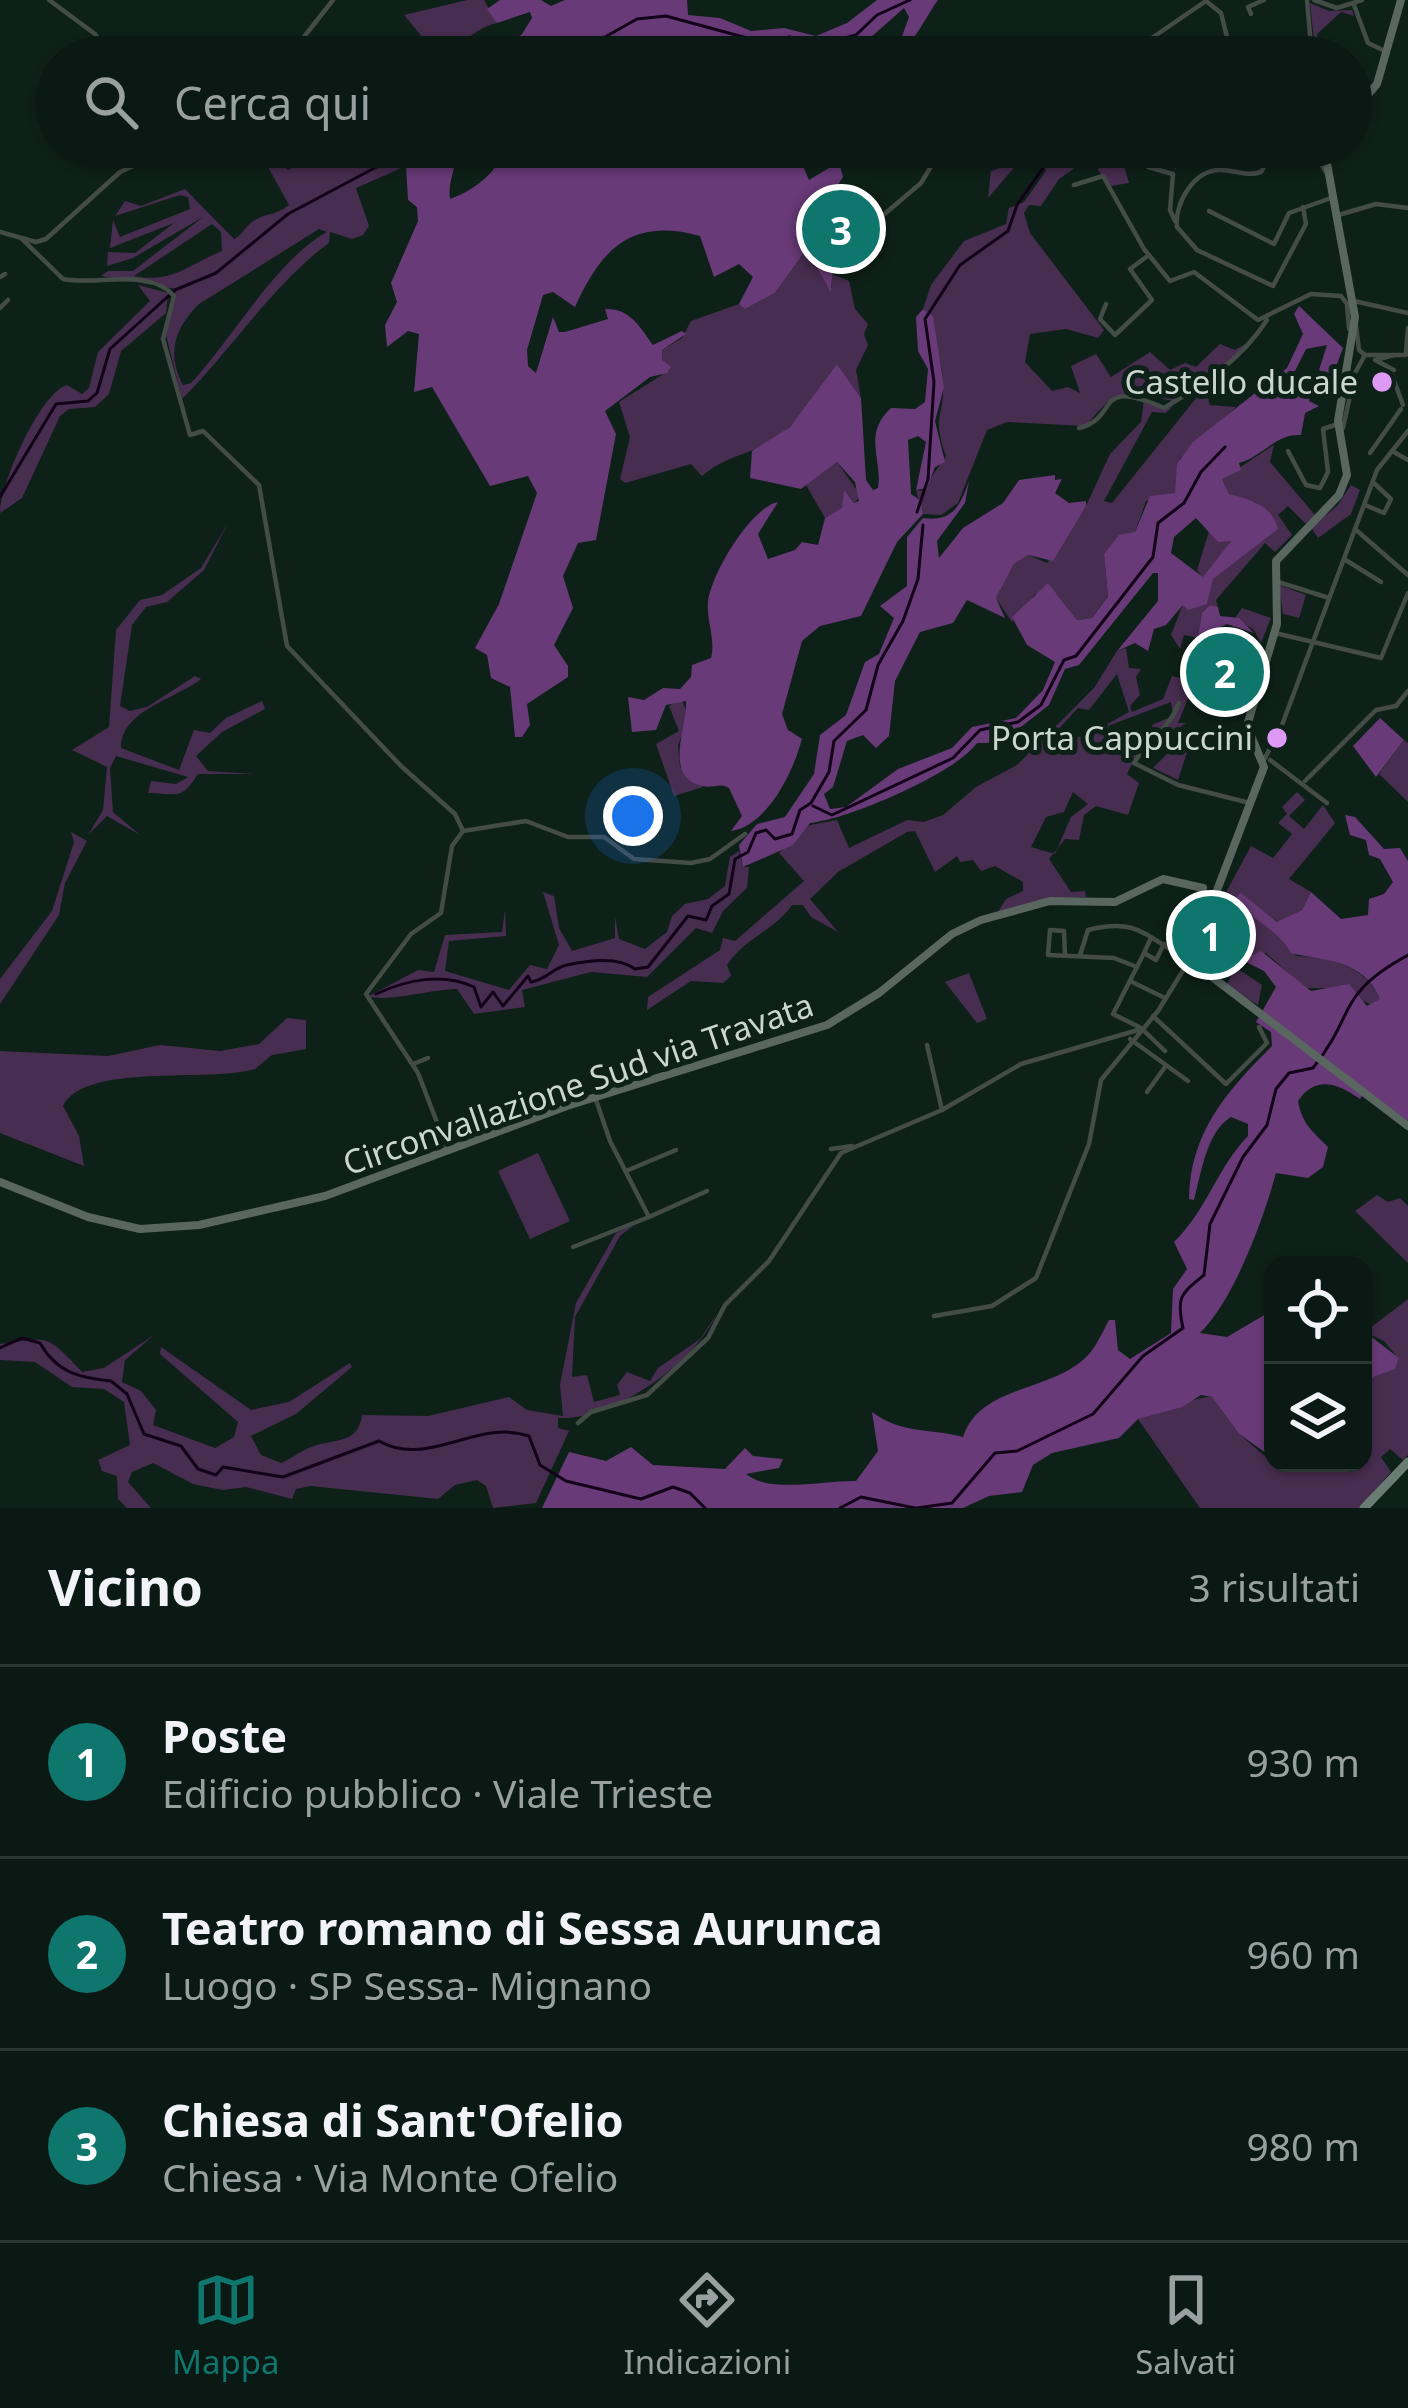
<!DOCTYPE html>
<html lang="it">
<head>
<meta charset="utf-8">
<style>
  :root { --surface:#0a1913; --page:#182621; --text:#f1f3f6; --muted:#99a0a0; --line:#2a3833; --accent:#0f766e }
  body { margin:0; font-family:"Noto Sans",sans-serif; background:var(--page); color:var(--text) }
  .controls { position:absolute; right:36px; bottom:36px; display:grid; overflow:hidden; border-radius:24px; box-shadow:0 3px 9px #0004 }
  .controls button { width:108px; height:108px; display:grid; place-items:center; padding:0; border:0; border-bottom:3px solid var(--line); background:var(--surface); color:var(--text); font:60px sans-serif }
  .you { position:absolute; left:633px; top:816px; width:42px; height:42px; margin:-30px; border:9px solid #fff; border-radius:50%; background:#1a73e8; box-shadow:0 0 0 18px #1a73e833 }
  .badge { display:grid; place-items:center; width:78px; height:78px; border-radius:50%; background:var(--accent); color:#fff; font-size:39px; font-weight:700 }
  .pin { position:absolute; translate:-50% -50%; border:6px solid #fff; box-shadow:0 3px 12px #0006 }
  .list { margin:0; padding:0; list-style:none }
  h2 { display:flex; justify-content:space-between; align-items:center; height:156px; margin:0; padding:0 48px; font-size:51px }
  h2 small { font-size:39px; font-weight:400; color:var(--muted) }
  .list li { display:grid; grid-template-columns:78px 1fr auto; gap:36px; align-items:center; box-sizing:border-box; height:192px; padding:0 48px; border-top:3px solid var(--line) }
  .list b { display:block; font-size:45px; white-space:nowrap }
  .list p { margin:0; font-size:39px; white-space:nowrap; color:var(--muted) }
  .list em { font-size:39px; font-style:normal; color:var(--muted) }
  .icon { flex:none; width:66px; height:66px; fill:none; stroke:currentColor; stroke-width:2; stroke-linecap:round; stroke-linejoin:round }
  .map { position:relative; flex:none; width:1408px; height:1508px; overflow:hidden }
  .search { position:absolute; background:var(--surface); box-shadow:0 3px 9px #0004; left:36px; right:36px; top:36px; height:132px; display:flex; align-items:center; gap:30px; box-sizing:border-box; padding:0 42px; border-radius:66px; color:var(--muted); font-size:45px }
  .sheet { height:732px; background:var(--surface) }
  nav { display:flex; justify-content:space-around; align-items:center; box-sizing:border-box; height:168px; border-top:3px solid var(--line); background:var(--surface); font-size:33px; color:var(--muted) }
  nav a { display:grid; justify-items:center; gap:6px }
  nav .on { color:var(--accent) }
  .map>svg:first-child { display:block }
</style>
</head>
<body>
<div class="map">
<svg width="1408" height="1508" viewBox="0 0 1408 1508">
  <rect width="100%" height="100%" fill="#0e2119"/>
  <g fill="#472d4f" fill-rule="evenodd">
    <path d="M467,0H484L497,23C470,29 454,57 427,57L429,45L404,15Z"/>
    <path d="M1310,3L1329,11L1352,10L1354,16L1341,12L1317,34L1321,53L1316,57Z"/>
    <path d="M257,147L288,170L337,147H366L376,163L407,147H425L406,166L356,188L369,226L363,235L352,239L330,232L329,243C274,283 233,348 182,399L165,331L176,289L101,276L108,271H133L203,217L133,258L107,266L108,252L135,253L174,223L110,248L113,220L120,237L190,209L188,197L180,195L115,216L125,201L141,206L185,189L234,239C244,234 245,225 255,220C267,213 277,215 289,205ZM212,224L221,232L222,251C189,264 173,284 134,276ZM319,229L327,232C277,259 232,339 191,383L183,385C166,353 175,328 199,304Z"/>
    <path d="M1015,147H1124L1119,149L1129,183L1111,186L1098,170L1102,156L1097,152L1059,179L1041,206L1029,205L1024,213L1030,233L1104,330L1098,338L1066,329L1030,334L1025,362L1052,391L1068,387L1080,393L1071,366L1096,354L1111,377L1150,352L1170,370L1185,363L1196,367L1220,344L1235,350L1247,343L1227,365L1173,401L1128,392L1107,402L1085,426L1007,422L987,430L958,503L941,515L923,514L916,490L922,491L946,456C931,414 945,417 943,382C942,358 931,339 933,316L923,309L931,285L964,241L1006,224L1009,208L1024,202L1046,171L1043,157L1024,156L988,198L991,171L1013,163Z"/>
    <path d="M1163,147H1232L1199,153L1175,169Z"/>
    <path d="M806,250L828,287L832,288V274L849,281L855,309L868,324L864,334L868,345L856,370L861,398L837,364C815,391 800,425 769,443C745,455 724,457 702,476L691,464L625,483L620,479L630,437L619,402L662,375V350L682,338L691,321L739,304L745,309L775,293Z"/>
    <path d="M138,285L168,293L166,313L121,351L109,394L95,407L69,409L60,416L22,498L0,513C0,484 40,393 67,385L82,394L89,388L98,352L150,301Z"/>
    <path d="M1205,387L1210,405L1236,407L1180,459L1176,493L1146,501L1135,532L1104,554L1108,595L1092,618L1077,620L1056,593L1035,594L1012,622L996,598L1014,564L1028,555L1047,563L1086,506L1110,454L1141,422L1144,400L1163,410L1173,406L1166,413L1152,412L1104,501L1112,503Z"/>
    <path d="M1274,445L1270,462L1315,515L1306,524L1288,506L1278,515L1292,535L1275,552L1265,543L1216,600L1218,607L1210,605L1202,613L1198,638L1184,635L1180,649L1171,635L1183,604H1207L1212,579L1259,540L1265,511L1256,502L1229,494L1222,479Z"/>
    <path d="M837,462L861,496L854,503L848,495L842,509L825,518L806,485Z"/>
    <path d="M1351,485L1360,490L1351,514L1318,538L1311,527L1337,506Z"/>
    <path d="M228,523L204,570L167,602L146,607L132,625L120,706L130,711L147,707L195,676L201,679C174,700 121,710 121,748L179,770L194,730L210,733L226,718L262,701L265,709L222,732L196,756L208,771L254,774H198C181,800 180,794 148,793L151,781L176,784L188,777L116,756L110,768L113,812L140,835L107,816L88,835L103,810L107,767L72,750L109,727L116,630L140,600L162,595L201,568Z"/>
    <path d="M1210,528L1232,540L1203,578L1197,570Z"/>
    <path d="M1279,585L1306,595L1299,618L1283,614Z"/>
    <path d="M1242,608L1271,618L1261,643L1254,630L1235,618Z"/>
    <path d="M1126,648L1129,668L1141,669L1136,677L1140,695L1130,706L1132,712L1163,699L1172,676L1195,682L1178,723H1186L1168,736H1154L1152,725L1173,716L1171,702L1108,726L1136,756L1127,774L1139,783L1128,815L1096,806L1084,815L1079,840L1065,839L1049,859L1071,892L1085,891L1086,897L1049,898L998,912L1006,899L1023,891V882L995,866L981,871L973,860L960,862L957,856L935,872L915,831L907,832L838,872L810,899L838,932L811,917L803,905H792C774,931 744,938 727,965L731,976L723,983L691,981L647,1010L648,997L720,950L723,938L735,941L804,881L779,853L805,826L837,820L849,848L907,820L924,822L943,815L976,787L1017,765L1094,688L1117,651ZM1117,674L1129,712L1084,737L1052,736L1078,708L1089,710ZM1073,792L1088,804L1071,817L1055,854L1031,847L1046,817L1064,812Z"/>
    <path d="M681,698L689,718L678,745L680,767L703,787L674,796L656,744L679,731L669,706Z"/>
    <path d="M1404,740L1408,743V802L1379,774Z"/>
    <path d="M1190,743L1178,780L1153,768L1176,745Z"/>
    <path d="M1297,792L1305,800L1289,816L1304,829L1323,805L1335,823L1289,879L1311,892L1302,910L1278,922L1247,900L1237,902L1282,935L1296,956C1329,957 1365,965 1380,999L1373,1006L1339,988H1305L1266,953L1242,960L1222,955L1234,928L1217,909L1251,846L1273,858L1292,834L1278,823L1287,814L1282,807Z"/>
    <path d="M71,832L87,841L65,883L59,915L0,1004V979L52,911L74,842Z"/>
    <path d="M739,851L743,867H749L747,888L723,911L712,933L696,928L647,977L591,972L522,990L525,1007L474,1014L457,989C433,989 384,1003 369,996L418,970L434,972L445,935L502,932L505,910L506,936L449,941L445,971L509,990L530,965L547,969L559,945L543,892L554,896L559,928L572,951L615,938V917L619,939L645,949L667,932L672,916L685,904L708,899L725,886L730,857Z"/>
    <path d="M1235,967L1262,985L1258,1005L1226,986Z"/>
    <path d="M969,973L987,1019L977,1023L945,982Z"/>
    <path d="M287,1018L306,1020V1049L272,1055L255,1069C208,1083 85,1062 63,1106L79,1136L84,1166L0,1133V1051L108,1056L160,1045L220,1051L259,1044Z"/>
    <path d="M538,1153L570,1221L530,1239L498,1171Z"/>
    <path d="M1377,1195L1388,1202L1400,1198L1408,1206V1263L1355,1211Z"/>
    <path d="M634,1225L620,1236L575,1317L572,1377L587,1375L594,1402L620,1395L617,1385L627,1372L650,1381L658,1368L700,1339L717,1314C692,1365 612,1421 558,1418V1428L569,1431L536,1503L493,1508L486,1486L477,1480L455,1485L438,1499L311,1486L296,1489L292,1499L246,1487L223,1490L193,1484L153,1463L132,1472L128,1482L151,1508H127L118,1499L117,1476L102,1471L98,1460L130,1445L124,1402L104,1389L72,1387L35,1362L0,1360V1344C49,1338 45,1332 82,1372L104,1368L154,1335L125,1360L122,1382L141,1391L156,1410L153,1425L215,1448L234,1437L238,1422L160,1354L161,1347L251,1410L289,1402L350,1363L352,1367L296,1414L251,1436L261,1455L281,1463C293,1458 304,1448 317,1445C338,1439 358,1443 362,1415L428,1416L509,1397L527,1410L563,1416L560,1385L576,1303L616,1233Z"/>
    <path d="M1408,1299V1455L1403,1460L1390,1449L1381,1457L1391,1472L1360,1508H1200L1138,1419C1149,1414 1203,1395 1212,1397L1239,1434L1273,1463H1363V1405L1373,1376L1394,1369L1399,1359L1384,1341L1365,1332Z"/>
  </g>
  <g fill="#683a77" fill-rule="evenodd">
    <path d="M500,0H541L551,6L565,0H687L688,15L720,18L751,31L784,28L816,36L847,23L877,0H938C922,21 912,55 881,57L901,39L909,17L904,8L862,45L841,42L824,57L801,53L787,42L752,47L718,37L709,57H492L522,34L532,18L530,12L497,23L487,9Z"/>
    <path d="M425,147H453C459,167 447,180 450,199C473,191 501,171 503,147H795L809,180L839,162L843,177L824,207L832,221L830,235L835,236L831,292L806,250L775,293L745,309L739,304L753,277L739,264L714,277L700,236C634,218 603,245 575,307L553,292L543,295L527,350L528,366L536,373L553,317L559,332H565L608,319L605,309C630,308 639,326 653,345L682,331L686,334L662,350V360L671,367L667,373L650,377L605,411L616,434L596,540L578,543L563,576L573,608L554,645L568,666V677L527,704L530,725L522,737H515L510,687L491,678L487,655L475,648L499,604L537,493L528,476L490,486L432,387L414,392L419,334L408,331L387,347L385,325L397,302L391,283L418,221L417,207L408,200L406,166Z"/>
    <path d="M1299,306L1343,348L1332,377L1319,370L1327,345L1306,349L1291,379L1299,394L1310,396L1309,401L1319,406L1305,413L1301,435C1276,433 1262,457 1239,463L1241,470L1222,479L1229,494C1250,499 1272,505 1278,529L1213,579L1207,604L1188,610L1183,605L1166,625L1154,629L1148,651L1135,643L1117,651L1158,601V573H1153L1079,665L1065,669L1049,705L1013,733L1000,732L988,743H977C955,774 846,820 810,823L793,845L743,867L739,845L757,824L785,817L814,774L820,735L846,715L865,662L879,654L894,618L880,606L907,586V537L923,518C952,522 960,507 969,481L965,503L937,541L939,558L963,528L1003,503L1019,480L1055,475V480L1062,479L1055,493L1069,503L1086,501V506L1053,561L1028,555L1014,564L996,598L1005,618L967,600L953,623L920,632L895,681L889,736L876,748L863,735L847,741L833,787L824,794L830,809L846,807L898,769L952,748L972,727L1016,718L1043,690L1055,662L1027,645L1012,617L1048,583L1077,620L1092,618L1108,596L1104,554L1119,535L1135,532L1150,496L1175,493L1177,464L1193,442L1287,368L1303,334L1294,314ZM1196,518L1218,542L1231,541L1203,577L1171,553L1174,537Z"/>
    <path d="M923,309L933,316L944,387L935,421L945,462L935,467L927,488L916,490L926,442L918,436L908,440L911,494L920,500L923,514L897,542L861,616L820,626L802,641L782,714L788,730L802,739C793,772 768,825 731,831L742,816L729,788C718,782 714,789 702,786C662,777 688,726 686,701L666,705L656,730L632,732L628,697L644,700L663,688L680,689L691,677L692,665L711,658C716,640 706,620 708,601C712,573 750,508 778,502L758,534L768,559L795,550L802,542L818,545L825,518L842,508L844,490L854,503L859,501L855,482L837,462L801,489L750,478L752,451L790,427L837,364L861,398L866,480L873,490L878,488C883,461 862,434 891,408L915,409L925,402L928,369L918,351L916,317Z"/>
    <path d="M1210,605L1218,607L1220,616L1239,618L1254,633L1227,624L1198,637L1202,613Z"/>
    <path d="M1380,718L1404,740L1376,777L1353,746Z"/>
    <path d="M1345,815L1355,817L1384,849L1400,848L1408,861V1121L1366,1090L1360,1099C1338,1083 1315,1075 1298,1101C1302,1124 1313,1132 1328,1147L1323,1167L1308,1178L1276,1173C1264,1218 1234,1300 1200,1333L1227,1337L1273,1310V1458L1239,1434L1212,1397L1201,1395L1182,1407L1138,1419L1119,1438L1052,1453L1033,1465L1022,1492L989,1496L963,1508H542L569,1452L606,1461L631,1447L653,1465L725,1469L745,1448L753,1456L783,1459L779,1468L746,1474C770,1494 825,1480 856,1481L878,1451L872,1412C901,1434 930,1428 963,1437C981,1383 1054,1393 1089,1354C1097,1345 1103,1331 1109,1320H1115L1118,1350L1130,1359L1171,1333L1173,1289L1187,1269L1174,1242C1207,1210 1217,1168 1248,1136V1124L1231,1117C1206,1132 1201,1175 1194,1200L1189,1199C1190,1132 1227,1091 1272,1046L1271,1032L1256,1022L1276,987L1264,971L1242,960L1261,951L1311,991L1349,984L1367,1006L1380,999C1363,959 1325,961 1291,953C1276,926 1250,922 1236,897L1241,893L1277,922L1302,910L1311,892L1341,919L1368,915L1369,899L1384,894L1393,882L1380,859L1369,855L1366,840L1350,835Z"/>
    <path d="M1365,1332L1399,1358L1395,1369L1373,1377L1363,1405Z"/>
  </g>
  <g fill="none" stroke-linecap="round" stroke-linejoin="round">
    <g stroke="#130019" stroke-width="3">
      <path d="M500,57L605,37L637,19L666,16L758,41L790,37L813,47L856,35L877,15L910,0"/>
      <path d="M0,497L56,404L88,401L97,393L110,349L175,290L216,273L288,214L414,147"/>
      <path d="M917,512L928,479L934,382L925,319L960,265L1008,231L1017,205L1043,168"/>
      <path d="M813,806L832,815L953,758L980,730L1018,722L1041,705L1064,660L1076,656L1153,557L1158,523L1184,503L1201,472L1225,447"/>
      <path d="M376,994C406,980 443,972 474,987L481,1007L493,992L503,1006L528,976L531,982C546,980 554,967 567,965C585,961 617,955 635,969L648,967L688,916L706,920L712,906L729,894L735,859L748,852L756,833L766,830L775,839L792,834L800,810L811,803L829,772L834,741L866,710L878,665L903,621L918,579L923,525"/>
      <path d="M0,1348L22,1338L40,1343C57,1373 80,1378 111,1381L127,1394L144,1434L181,1446L198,1469L216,1475L223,1467L283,1477L379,1441C427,1469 478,1418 529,1436L540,1465L566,1481L641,1499L673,1487L690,1493L705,1508"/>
      <path d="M840,1508L861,1497L915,1508"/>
      <path d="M917,1508L952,1503L995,1453L1017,1451L1093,1414L1143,1356L1183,1328C1176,1296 1181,1294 1204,1275L1210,1224L1243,1157L1267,1125L1276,1089L1289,1073L1313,1068C1357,1013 1335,995 1408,955"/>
    </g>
    <g stroke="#444c48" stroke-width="4.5">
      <path d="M49,0L95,34L110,57"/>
      <path d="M1307,0L1312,57"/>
      <path d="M1314,0L1337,8L1362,0"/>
      <path d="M1354,5L1368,43L1387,52"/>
      <path d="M1251,14L1248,7L1264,0"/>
      <path d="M288,57L333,0"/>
      <path d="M1124,57L1206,1L1221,13L1232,57"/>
      <path d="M1151,147L1148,167L1173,174L1170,210L1175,221"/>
      <path d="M1276,147L1261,172C1245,177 1237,170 1221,170C1194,169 1174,204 1177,227L1197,250L1273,286L1306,224L1303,207"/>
      <path d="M1310,147L1326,172"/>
      <path d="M1074,185L1103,176L1144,249L1170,281L1194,272L1258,320L1311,294L1341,296L1347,304L1349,329"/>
      <path d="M1209,211L1274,244L1289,213L1331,198"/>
      <path d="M1335,216L1376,204L1408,208"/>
      <path d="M868,228L921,183L943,147"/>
      <path d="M0,232L36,242L46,239L120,172L176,147"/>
      <path d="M22,239L63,279C96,286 149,267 174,296L163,339L190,435L203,431L259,485L287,646L401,766L455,814L463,831"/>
      <path d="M0,277L5,274"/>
      <path d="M1354,301L1408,313"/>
      <path d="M1106,304L1100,319L1115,335L1152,300L1130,269L1149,255"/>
      <path d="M0,308L8,300"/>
      <path d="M1355,317L1359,350L1365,355"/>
      <path d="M1406,352L1408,328"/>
      <path d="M1365,355H1406"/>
      <path d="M1394,370L1375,360L1394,355"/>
      <path d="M1392,375L1403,405"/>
      <path d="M1079,428C1121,418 1092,376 1164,408C1204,384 1241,360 1267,320"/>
      <path d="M1343,428L1355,373L1365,355"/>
      <path d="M1288,451L1306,485L1320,488L1328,472L1323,429L1338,424"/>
      <path d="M1392,451L1408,460"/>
      <path d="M1370,453L1401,409"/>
      <path d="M1365,505L1384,513L1391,499L1375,484"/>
      <path d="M1355,529L1408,575"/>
      <path d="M1344,559L1381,582"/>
      <path d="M1275,581L1326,597"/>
      <path d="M1275,633L1381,658L1408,593"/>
      <path d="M1179,703C1169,730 1148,738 1134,763L1178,785L1250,803"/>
      <path d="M1264,760L1282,725L1377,470L1408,431"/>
      <path d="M1270,760L1327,803"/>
      <path d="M1305,781L1376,710L1396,706L1408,691"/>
      <path d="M1151,938L1144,953L1156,960L1164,944"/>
      <path d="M1144,953L1113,1014L1141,1028L1165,1051"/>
      <path d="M1065,955L1064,931L1050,930L1048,955L1114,958L1137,967"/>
      <path d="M1080,955L1088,930C1138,917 1146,937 1186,959"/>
      <path d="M1130,981L1165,998"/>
      <path d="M1153,1016L1226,1084L1267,1043L1259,1027"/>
      <path d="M1130,1039L1188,1081"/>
      <path d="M927,1045L942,1110"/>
      <path d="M413,1064L428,1058"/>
      <path d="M1147,1092L1165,1067"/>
      <path d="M831,1149L852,1146"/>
      <path d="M448,1151L418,1073L366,994L411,934L441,913L452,846L463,831L526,821L568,837H604L634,859L691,863L710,859L745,834"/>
      <path d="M626,1171L676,1150"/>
      <path d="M649,1217L707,1191"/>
      <path d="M573,1247L649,1217L610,1141L595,1097"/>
      <path d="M934,1316L992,1306L1036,1278L1089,1144L1101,1080L1158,1011L1187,964"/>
      <path d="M578,1423L591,1412L647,1395L708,1338L725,1305L769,1261L841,1153L942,1110L1021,1064L1138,1030"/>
    </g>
    <g stroke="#596760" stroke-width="8">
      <path d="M1351,115L1377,84L1401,0"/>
      <path d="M1189,956L1195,959L1192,966L1186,962Z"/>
      <path d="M1192,956L1264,767L1247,726L1277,624L1276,561L1339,495L1347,475L1338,421L1355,317L1324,147"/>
      <path d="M1195,964L1408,1126"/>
      <path d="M0,1182L88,1217L140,1229L199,1225L325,1196L567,1106L827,1025L879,993L952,934L981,920L1050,901L1115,902L1163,879L1203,888"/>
    </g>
    <path stroke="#6a7c73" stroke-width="9" d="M1364,1508L1408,1462"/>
  </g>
  <g fill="#dd99f3" stroke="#0e2119" stroke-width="4.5">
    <circle cx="1382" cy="382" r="12"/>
    <circle cx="1277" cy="738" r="12"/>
  </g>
  <g text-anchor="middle" stroke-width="10" stroke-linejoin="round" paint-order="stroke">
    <g font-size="33" fill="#cbd6d0" stroke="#0e2119" text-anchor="end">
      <text x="1358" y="394">Castello ducale</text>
      <text x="1253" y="750">Porta Cappuccini</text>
    </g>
    <g font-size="33" fill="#cbd6d0" stroke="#0e2119">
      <text transform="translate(578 1084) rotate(-19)" y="12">Circonvallazione Sud via Travata</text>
    </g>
  </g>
</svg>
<div class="controls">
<button><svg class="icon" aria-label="locate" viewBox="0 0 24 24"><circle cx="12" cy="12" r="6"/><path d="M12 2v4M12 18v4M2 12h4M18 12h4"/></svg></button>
<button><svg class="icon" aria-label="layers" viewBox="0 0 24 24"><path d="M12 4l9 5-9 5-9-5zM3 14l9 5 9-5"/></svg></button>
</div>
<div class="you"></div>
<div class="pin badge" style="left:1211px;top:935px">1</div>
<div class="pin badge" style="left:1225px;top:672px">2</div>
<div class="pin badge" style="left:841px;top:229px">3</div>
<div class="search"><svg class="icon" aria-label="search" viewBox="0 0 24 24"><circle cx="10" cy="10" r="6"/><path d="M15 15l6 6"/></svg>Cerca qui</div>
</div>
<section class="sheet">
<h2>Vicino<small>3 risultati</small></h2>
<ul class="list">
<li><span class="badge">1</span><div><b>Poste</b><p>Edificio pubblico · Viale Trieste</p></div><em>930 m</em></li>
<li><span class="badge">2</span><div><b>Teatro romano di Sessa Aurunca</b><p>Luogo · SP Sessa- Mignano</p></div><em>960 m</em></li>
<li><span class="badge">3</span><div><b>Chiesa di Sant'Ofelio</b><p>Chiesa · Via Monte Ofelio</p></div><em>980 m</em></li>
</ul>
</section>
<nav>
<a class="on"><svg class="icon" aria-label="map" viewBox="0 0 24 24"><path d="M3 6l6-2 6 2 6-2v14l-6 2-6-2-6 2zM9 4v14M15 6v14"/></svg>Mappa</a>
<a><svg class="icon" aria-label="directions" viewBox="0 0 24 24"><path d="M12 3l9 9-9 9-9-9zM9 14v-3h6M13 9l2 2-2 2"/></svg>Indicazioni</a>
<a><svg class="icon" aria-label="saved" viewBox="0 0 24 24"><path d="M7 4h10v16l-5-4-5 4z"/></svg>Salvati</a>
</nav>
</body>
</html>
